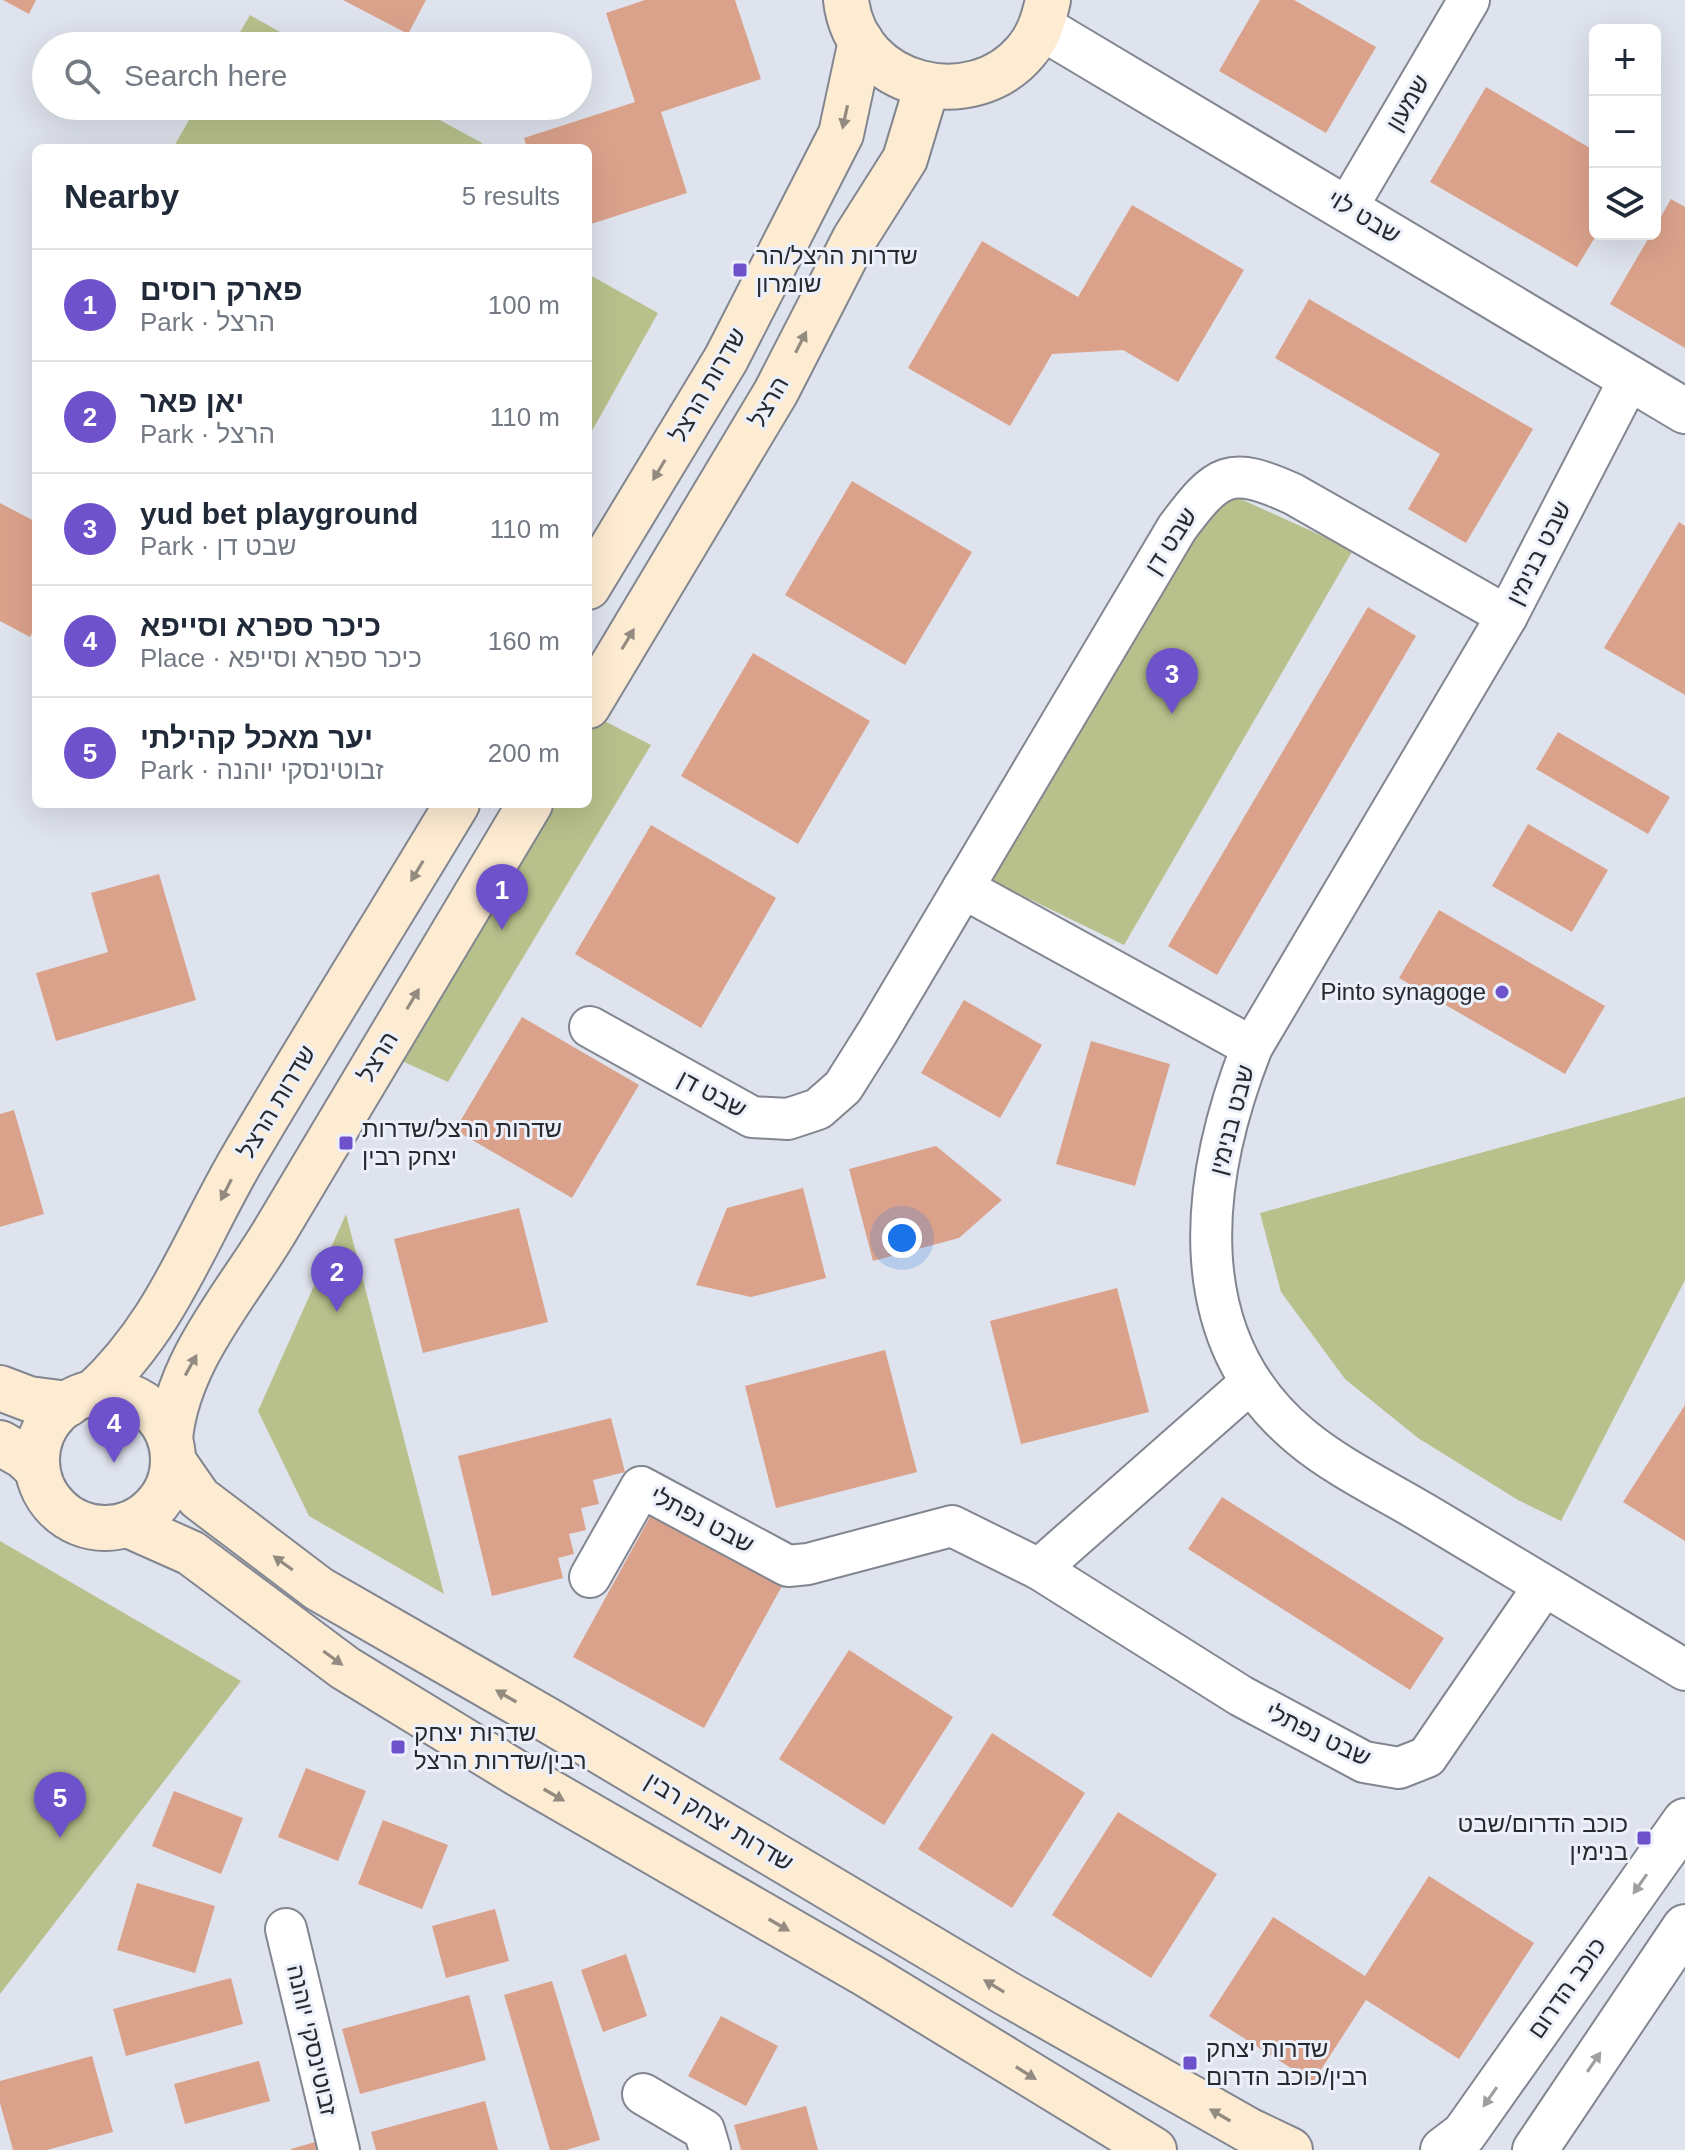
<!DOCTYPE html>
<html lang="en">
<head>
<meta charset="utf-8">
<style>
  :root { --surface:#fff; --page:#f2f2f3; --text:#1f2937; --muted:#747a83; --line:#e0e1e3; --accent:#6d52cc }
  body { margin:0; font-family:Arial,"Noto Sans Hebrew",sans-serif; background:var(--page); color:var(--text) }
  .controls { position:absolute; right:24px; top:24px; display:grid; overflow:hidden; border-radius:12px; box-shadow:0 8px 32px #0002 }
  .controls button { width:72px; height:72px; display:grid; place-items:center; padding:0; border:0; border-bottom:2px solid var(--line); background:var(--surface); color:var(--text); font:40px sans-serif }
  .you { position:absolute; left:902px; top:1238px; width:28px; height:28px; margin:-20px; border:6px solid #fff; border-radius:50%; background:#1a73e8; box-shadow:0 0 0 12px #1a73e833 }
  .badge { display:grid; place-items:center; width:52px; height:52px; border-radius:50%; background:var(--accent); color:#fff; font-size:26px; font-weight:700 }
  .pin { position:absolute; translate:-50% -66px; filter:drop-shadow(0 2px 4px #0008) }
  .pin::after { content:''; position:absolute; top:42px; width:28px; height:24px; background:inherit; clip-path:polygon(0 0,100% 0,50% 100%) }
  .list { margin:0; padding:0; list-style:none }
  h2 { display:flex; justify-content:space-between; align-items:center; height:104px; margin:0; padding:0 32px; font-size:34px }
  h2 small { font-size:26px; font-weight:400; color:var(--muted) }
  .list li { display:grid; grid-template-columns:52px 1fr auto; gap:24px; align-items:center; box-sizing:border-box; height:112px; padding:0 32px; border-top:2px solid var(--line) }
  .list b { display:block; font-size:30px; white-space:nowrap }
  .list p { margin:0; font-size:26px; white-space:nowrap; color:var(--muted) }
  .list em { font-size:26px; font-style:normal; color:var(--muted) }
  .icon { flex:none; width:44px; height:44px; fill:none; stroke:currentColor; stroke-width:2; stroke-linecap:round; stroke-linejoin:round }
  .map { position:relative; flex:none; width:1685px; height:2150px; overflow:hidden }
  .search { position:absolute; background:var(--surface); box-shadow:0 8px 32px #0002; left:32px; top:32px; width:560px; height:88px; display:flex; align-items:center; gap:20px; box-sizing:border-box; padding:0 28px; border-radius:44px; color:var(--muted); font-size:30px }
  .panel { position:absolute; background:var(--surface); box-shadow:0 8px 32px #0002; left:32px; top:144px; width:560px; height:664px; border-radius:12px }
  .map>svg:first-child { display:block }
</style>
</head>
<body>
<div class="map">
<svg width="1685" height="2150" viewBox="0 0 1685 2150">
  <rect width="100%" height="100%" fill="#dfe3ed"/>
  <g fill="#b8c18c">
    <path d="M250,15L305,46H232Z"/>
    <path d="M197,106H414L482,143L479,148H173Z"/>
    <path d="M588,274L658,313L588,438Z"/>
    <path d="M1223,491L1353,550L1124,945L986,878Z"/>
    <path d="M589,713L651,745L448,1082L391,1056L537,804H588Z"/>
    <path d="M1685,1097V1280L1561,1521L1518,1500L1418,1438L1345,1379L1281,1292L1260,1213Z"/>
    <path d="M346,1214L444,1594L309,1516L258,1411Z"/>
    <path d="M0,1541L241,1681L0,1994Z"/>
  </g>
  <g fill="#dba28b">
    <path d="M3,0H36L29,14Z"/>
    <path d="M343,0H426L408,34Z"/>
    <path d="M645,0H735L761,79L661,112L687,193L588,225V148H527L524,138L635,102L606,13Z"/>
    <path d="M1260,0H1294L1376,47L1326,133L1219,71Z"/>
    <path d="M1486,87L1595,151L1597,234L1577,267L1430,182Z"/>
    <path d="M1671,199L1685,207V348L1610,304L1651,234H1655V227Z"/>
    <path d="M1132,205L1244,270L1178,382L1123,350L1052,354L1010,426L908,368L982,241L1078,297Z"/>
    <path d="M1309,299L1533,429L1466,543L1408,509L1440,454L1275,358Z"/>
    <path d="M852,481L972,552L905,665L785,595Z"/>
    <path d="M0,503L36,522V626L30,637L0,621Z"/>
    <path d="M1679,522L1685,526V695L1604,648Z"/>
    <path d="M1368,607L1416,636L1217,975L1168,946Z"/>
    <path d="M753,653L870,721L798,844L681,776Z"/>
    <path d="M1558,732L1670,797L1648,834L1536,769Z"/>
    <path d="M1528,824L1608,870L1572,932L1492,886Z"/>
    <path d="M651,825L776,898L701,1028L575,954Z"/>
    <path d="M159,874L196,1000L56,1041L36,973L108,952L91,893Z"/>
    <path d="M1439,910L1605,1006L1565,1074L1399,978Z"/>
    <path d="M964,1000L1042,1045L1000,1118L921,1073Z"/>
    <path d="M522,1017L639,1085L572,1198L455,1130Z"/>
    <path d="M1091,1041L1170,1064L1135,1186L1056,1164Z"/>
    <path d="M14,1110L44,1214L0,1227V1114Z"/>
    <path d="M936,1146L1002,1200L959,1238L873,1261L849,1169Z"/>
    <path d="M803,1188L826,1278L751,1297L696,1285L727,1208Z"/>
    <path d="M519,1208L548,1322L423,1353L394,1239Z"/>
    <path d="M1117,1288L1149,1412L1021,1444L990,1321Z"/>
    <path d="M885,1350L917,1472L776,1508L745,1386Z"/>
    <path d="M1685,1405V1541L1623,1502Z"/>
    <path d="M611,1418L625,1472L593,1480L599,1504L581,1508L586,1530L569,1534L574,1554L558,1558L563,1578L492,1596L458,1456Z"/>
    <path d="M1222,1497L1444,1638L1410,1690L1188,1549Z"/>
    <path d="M651,1515L782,1586L704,1728L573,1657Z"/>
    <path d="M849,1650L953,1717L884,1825L779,1759Z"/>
    <path d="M992,1733L1085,1793L1012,1908L918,1849Z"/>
    <path d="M306,1768L366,1791L338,1861L278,1837Z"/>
    <path d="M174,1791L243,1818L221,1874L152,1846Z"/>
    <path d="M1118,1812L1217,1874L1151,1978L1052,1915Z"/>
    <path d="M383,1820L448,1845L422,1909L358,1884Z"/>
    <path d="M1429,1876L1534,1943L1459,2059L1366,2000L1313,2082L1209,2016L1273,1917L1365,1976Z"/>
    <path d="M137,1883L215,1906L195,1973L117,1950Z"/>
    <path d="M495,1909L509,1961L446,1978L432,1926Z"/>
    <path d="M626,1954L647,2016L603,2032L581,1970Z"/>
    <path d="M231,1978L243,2024L126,2056L113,2009Z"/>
    <path d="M552,1981L600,2140L566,2150H550L504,1995Z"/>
    <path d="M469,1995L486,2060L360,2094L342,2029Z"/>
    <path d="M721,2016L778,2046L746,2106L688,2076Z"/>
    <path d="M92,2056L113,2132L47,2150H13L0,2103V2081Z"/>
    <path d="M259,2061L270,2101L185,2124L174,2084Z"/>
    <path d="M485,2101L498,2150H376L371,2132Z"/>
    <path d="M806,2106L818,2150H741L734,2125Z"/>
    <path d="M315,2142L317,2150H291V2149Z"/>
  </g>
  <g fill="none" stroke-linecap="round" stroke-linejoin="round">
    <g stroke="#828690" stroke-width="44">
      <g id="minor">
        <path d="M1348,206L1469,0"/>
        <path d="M1630,378L1507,616L1252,1047C1200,1179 1180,1337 1301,1437C1339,1469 1393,1494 1435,1520C1519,1570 1602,1620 1685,1670"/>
        <path d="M963,888L1252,1047"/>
        <path d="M590,1027L752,1117L788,1119L818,1109L843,1087L877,1033L1177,528C1218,473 1229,465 1293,494L1507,616"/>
        <path d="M1039,1569L1249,1384"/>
        <path d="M590,1577L641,1487L788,1566L808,1564L952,1526L1039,1569L1241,1696L1364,1762L1399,1768L1427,1757L1544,1586"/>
        <path d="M286,1929L339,2150"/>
        <path d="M643,2094L704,2130L710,2150"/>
      </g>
    </g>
    <g stroke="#828690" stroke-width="48">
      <g id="tertiary">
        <path d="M1041,27L1685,411"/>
        <path d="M1443,2150L1464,2134L1685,1821"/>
        <path d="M1535,2150L1685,1927"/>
      </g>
    </g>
    <g stroke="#828690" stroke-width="48">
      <g id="secondary">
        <path d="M846,0C856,88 972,116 1026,51C1039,36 1044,18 1048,0"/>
        <path d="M588,587L726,359L841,134L861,41"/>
        <path d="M588,706L776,392L855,238L905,159L927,86"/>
        <path d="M0,1388L29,1399L68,1404"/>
        <circle cx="105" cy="1460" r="68"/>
        <path d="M92,1394C167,1325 193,1243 242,1159C312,1040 386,922 457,804"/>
        <path d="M170,1439C177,1361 236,1296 275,1231C360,1089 445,946 530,804"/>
        <path d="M0,1443L23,1456L37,1469"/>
        <path d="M174,1462L199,1498L319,1589L551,1722L1006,1993L1248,2130L1290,2150"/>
        <path d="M128,1525L191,1553L345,1668L520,1775L869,1976L1154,2150"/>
      </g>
    </g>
    <use href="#minor" stroke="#fff" stroke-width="40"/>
    <use href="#tertiary" stroke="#fff" stroke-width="44"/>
    <use href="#secondary" stroke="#fdebd2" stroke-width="44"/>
  </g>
  <defs><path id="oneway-solid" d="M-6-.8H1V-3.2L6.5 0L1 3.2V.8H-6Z" transform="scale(2)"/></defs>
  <g fill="#938a80">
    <use href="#oneway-solid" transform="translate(845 117) rotate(102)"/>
    <use href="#oneway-solid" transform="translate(801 342) rotate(-63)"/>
    <use href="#oneway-solid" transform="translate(659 470) rotate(121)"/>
    <use href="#oneway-solid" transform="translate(628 639) rotate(-59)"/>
    <use href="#oneway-solid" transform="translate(417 871) rotate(121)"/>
    <use href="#oneway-solid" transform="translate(413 999) rotate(-59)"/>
    <use href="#oneway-solid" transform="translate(226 1190) rotate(117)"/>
    <use href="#oneway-solid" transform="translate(191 1365) rotate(-61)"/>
    <use href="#oneway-solid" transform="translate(283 1563) rotate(-144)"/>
    <use href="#oneway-solid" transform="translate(333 1658) rotate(36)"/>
    <use href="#oneway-solid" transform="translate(506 1696) rotate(-150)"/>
    <use href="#oneway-solid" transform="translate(554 1795) rotate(30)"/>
    <use href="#oneway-solid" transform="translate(779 1925) rotate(30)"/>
    <use href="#oneway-solid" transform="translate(994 1986) rotate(-149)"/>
    <use href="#oneway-solid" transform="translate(1026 2073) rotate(32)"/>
    <use href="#oneway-solid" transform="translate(1220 2115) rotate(-150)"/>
  </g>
  <g fill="#9f9fa1">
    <use href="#oneway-solid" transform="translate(1640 1884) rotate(125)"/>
    <use href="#oneway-solid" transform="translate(1594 2062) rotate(-56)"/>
    <use href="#oneway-solid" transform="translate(1490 2097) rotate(125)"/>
  </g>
  <g fill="#6d52cc" stroke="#ecf0fb" stroke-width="3">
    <rect x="732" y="262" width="16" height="16" rx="4"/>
    <circle cx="1502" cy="992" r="8"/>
    <rect x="338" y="1135" width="16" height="16" rx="4"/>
    <rect x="390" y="1739" width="16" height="16" rx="4"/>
    <rect x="1636" y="1830" width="16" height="16" rx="4"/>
    <rect x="1182" y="2055" width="16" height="16" rx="4"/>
  </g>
  <g text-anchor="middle" stroke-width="6" stroke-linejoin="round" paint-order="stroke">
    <g font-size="24" fill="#292a2e" stroke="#ecf0fb">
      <text transform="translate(1408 103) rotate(-59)" y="8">שמעון</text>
      <text transform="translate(1364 217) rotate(31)" y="8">שבט לוי</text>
      <text transform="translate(708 385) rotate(-60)" y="8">שדרות הרצל</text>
      <text transform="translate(769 402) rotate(-60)" y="8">הרצל</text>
      <text transform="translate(1171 541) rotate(-57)" y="8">שבט דן</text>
      <text transform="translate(1539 553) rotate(-63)" y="8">שבט בנימין</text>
      <text transform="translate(378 1057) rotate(-59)" y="8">הרצל</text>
      <text transform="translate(712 1094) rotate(28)" y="8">שבט דן</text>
      <text transform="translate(277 1102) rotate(-59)" y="8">שדרות הרצל</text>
      <text transform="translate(1232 1120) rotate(-75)" y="8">שבט בנימין</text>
      <text transform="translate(702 1520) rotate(28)" y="8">שבט נפתלי</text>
      <text transform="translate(1318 1735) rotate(26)" y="8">שבט נפתלי</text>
      <text transform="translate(719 1822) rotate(31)" y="8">שדרות יצחק רבין</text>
      <text transform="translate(1567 1988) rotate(-55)" y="8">כוכב הדרום</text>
      <text transform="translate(312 2040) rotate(77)" y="8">זבוטינסקי יוהנה</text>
    </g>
    <g font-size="24" fill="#292a2e" stroke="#ecf0fb" text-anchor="start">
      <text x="756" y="264">שדרות הרצל/הר<tspan x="756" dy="28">שומרון</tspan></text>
      <text x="1486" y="1000" text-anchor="end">Pinto synagoge</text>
      <text x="362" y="1137">שדרות הרצל/שדרות<tspan x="362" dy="28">יצחק רבין</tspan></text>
      <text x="414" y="1741">שדרות יצחק<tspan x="414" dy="28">רבין/שדרות הרצל</tspan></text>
      <text x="1628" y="1832" text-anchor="end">כוכב הדרום/שבט<tspan x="1628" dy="28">בנימין</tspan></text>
      <text x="1206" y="2057">שדרות יצחק<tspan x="1206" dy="28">רבין/כוכב הדרום</tspan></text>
    </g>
  </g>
</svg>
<div class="controls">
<button>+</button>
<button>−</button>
<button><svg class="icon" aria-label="layers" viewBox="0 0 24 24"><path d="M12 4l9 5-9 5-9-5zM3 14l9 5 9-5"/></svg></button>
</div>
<div class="you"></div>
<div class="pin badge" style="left:502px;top:930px">1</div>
<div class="pin badge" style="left:337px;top:1312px">2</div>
<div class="pin badge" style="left:1172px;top:714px">3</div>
<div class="pin badge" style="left:114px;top:1463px">4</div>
<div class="pin badge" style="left:60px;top:1838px">5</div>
<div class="search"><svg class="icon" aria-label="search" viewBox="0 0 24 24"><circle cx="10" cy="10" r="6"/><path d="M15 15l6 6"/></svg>Search here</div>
<section class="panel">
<h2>Nearby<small>5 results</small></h2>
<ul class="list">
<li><span class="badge">1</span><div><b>פארק רוסים</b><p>Park · הרצל</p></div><em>100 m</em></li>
<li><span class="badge">2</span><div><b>יאן פאר</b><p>Park · הרצל</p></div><em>110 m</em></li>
<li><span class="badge">3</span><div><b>yud bet playground</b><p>Park · שבט דן</p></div><em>110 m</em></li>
<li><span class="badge">4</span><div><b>כיכר ספרא וסייפא</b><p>Place · כיכר ספרא וסייפא</p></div><em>160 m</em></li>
<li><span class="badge">5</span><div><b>יער מאכל קהילתי</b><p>Park · זבוטינסקי יוהנה</p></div><em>200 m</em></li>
</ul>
</section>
</div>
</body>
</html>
